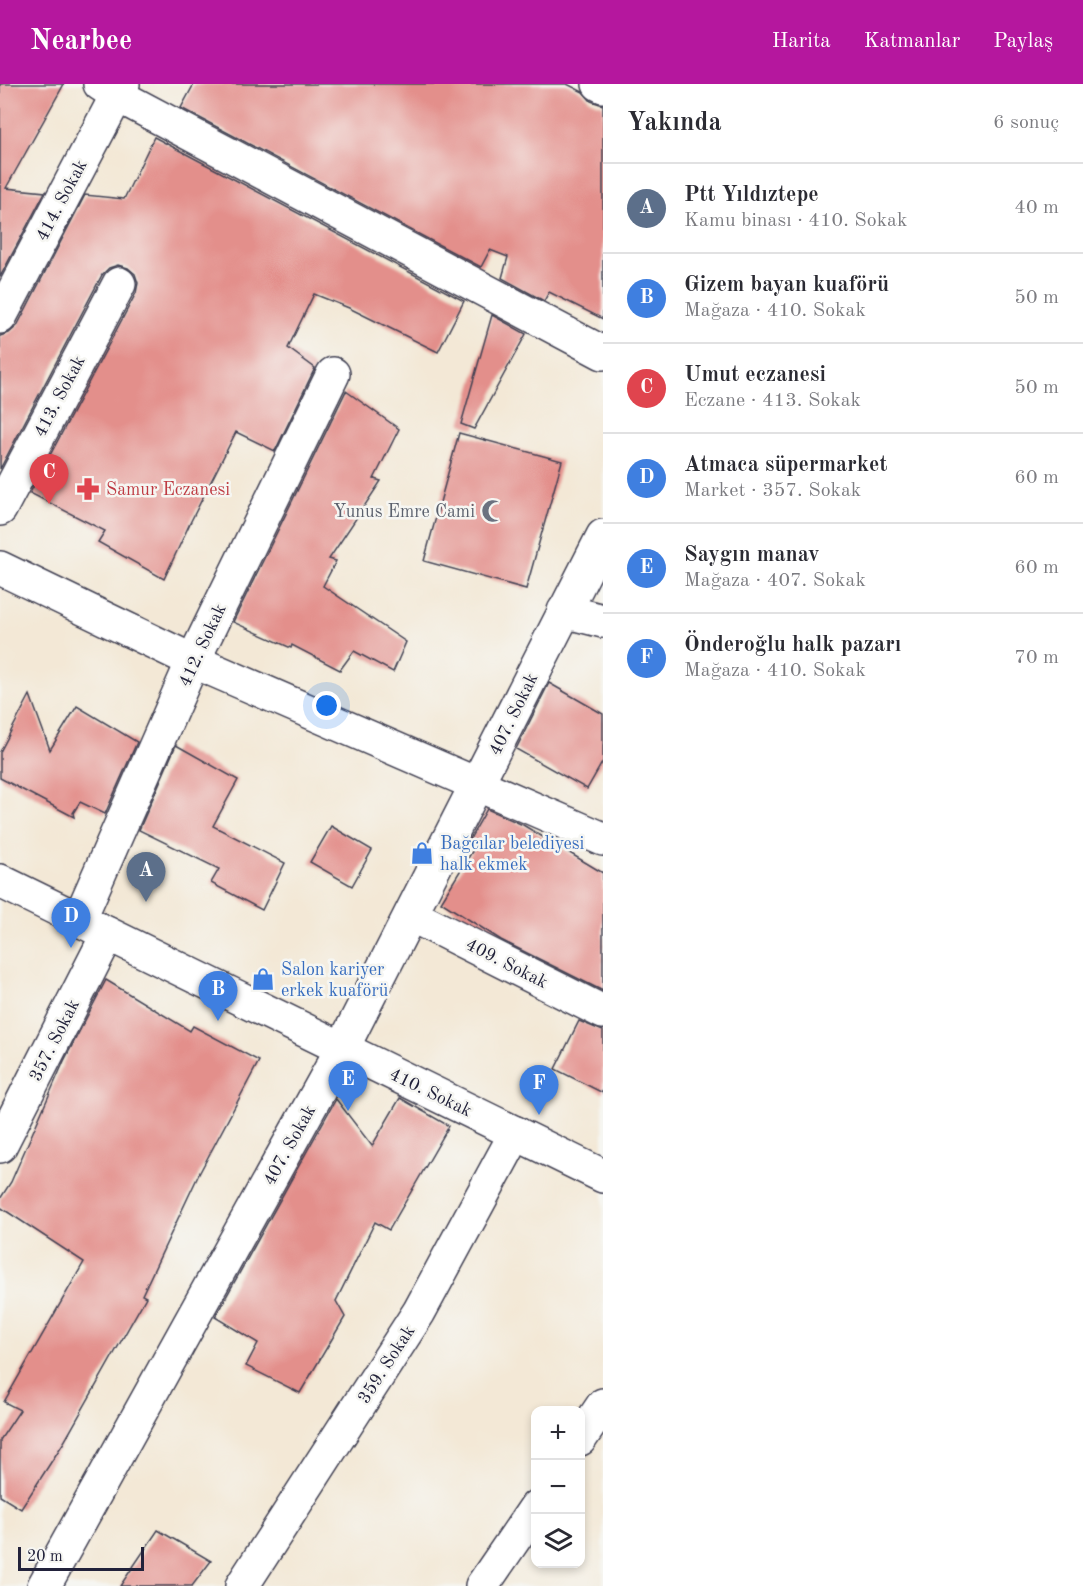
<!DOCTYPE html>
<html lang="tr">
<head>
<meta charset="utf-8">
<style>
  :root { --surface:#fff; --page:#f2f2f3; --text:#2b2b33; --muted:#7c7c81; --line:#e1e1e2; --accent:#b5179e }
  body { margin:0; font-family:"Old Standard TT",serif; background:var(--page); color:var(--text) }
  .controls { position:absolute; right:18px; bottom:18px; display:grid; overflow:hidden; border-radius:12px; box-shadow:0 3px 9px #0003 }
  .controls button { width:54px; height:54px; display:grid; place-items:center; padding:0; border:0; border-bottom:2px solid var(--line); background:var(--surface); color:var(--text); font:30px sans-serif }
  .scale { position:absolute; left:18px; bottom:15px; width:126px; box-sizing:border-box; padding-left:6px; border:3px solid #22223b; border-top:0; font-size:16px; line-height:21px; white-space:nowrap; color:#22223b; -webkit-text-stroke:4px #f6f6f2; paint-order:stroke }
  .you { position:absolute; left:327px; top:622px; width:21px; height:21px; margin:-15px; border:4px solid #fff; border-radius:50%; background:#1a73e8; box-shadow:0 0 0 9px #1a73e833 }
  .badge { display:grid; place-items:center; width:39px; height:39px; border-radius:50%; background:var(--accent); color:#fff; font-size:20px; font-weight:700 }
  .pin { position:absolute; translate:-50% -50px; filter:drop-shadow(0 2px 3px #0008) }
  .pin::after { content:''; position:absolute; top:32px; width:21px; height:18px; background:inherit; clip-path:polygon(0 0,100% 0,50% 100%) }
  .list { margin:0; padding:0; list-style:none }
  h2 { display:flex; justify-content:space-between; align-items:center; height:78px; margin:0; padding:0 24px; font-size:26px }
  h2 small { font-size:20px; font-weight:400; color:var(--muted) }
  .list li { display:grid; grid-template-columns:39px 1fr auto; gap:18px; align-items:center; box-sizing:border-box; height:90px; padding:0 24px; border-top:2px solid var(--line) }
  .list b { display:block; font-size:22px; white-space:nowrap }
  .list p { margin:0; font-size:20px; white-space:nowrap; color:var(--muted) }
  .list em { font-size:20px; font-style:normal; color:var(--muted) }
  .icon { flex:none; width:33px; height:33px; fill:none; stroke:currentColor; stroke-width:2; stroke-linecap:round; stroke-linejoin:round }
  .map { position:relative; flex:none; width:603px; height:1502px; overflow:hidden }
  header { display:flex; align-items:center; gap:36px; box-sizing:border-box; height:84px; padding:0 30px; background:var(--accent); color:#fff }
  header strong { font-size:28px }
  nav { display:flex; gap:33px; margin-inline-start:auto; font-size:21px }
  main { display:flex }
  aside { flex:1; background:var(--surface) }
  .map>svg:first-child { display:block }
</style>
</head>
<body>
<header>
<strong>Nearbee</strong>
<nav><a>Harita</a><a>Katmanlar</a><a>Paylaş</a></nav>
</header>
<main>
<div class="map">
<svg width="603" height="1502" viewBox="0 0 603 1502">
  <rect width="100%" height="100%" fill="#f6f6f2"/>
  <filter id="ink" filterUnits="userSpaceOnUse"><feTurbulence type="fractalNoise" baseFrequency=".0167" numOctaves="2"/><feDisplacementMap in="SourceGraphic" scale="12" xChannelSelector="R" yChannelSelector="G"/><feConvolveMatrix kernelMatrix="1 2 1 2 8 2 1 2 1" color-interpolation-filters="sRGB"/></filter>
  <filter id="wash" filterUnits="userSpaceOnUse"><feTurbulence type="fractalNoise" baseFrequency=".008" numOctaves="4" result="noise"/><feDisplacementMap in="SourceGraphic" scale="24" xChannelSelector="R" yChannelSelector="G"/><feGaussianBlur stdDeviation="1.35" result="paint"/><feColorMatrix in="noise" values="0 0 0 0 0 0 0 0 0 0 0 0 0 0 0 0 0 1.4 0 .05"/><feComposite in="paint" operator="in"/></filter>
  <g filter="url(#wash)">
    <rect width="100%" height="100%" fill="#f3e8d6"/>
    <g id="blocks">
      <g fill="#e38f8b">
        <path d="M0,0H64L6,104L45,108L0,193Z"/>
        <path d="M194,0H567L583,8L591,17L603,21V235L549,208L544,217L502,194L508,173L490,166L481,183L181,24Z"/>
        <path d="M154,53L464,217L438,268L349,224L314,210L288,264L315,284L275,367L236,348L191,437L164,495L98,458L105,447L30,409L136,209L138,199L135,190L128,184L118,181L109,184L102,191L0,385V252L9,249L17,242L85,111L124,115Z"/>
        <path d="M492,231L526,250L474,345L461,340Z"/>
        <path d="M346,307L399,345L374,395L381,397L329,475L336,477L323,502L406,558L393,588L354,567L340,586L292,561L291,564L233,538Z"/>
        <path d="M459,349L562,377L526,505L424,477Z"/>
        <path d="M549,599L603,630V677L587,705L516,665Z"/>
        <path d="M30,611L50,666L77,622L137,658L105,730L80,718L73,729L74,733L0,694V668Z"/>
        <path d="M176,661L238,696L213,742L285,779L262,826L211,799L219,785L139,746Z"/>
        <path d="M487,725L523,741L603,789V907L501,856L441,818L473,766L466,762Z"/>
        <path d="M331,742L372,766L352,802L310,778Z"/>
        <path d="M106,896L190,947L193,942L259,977L199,1090L142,1211L146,1213L64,1358L21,1425L0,1412V1356L20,1326L4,1318L84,1178L0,1123V1115L11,1098L64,977Z"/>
        <path d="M579,937L603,947V1009L555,985Z"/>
        <path d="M400,1014L449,1042L389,1146L375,1138L336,1217L345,1233L300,1309L246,1282L258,1259L215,1233L336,1015L372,1062Z"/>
        <path d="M158,1446L211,1477L192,1502H120Z"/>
      </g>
    </g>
  </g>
  <g filter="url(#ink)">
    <use href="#blocks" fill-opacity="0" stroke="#414052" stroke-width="1.5"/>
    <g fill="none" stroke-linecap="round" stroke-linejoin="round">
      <g stroke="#414052" stroke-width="36">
        <g id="minor">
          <path d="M100,0L117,11L603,269"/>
          <path d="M599,0L603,2"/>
          <path d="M0,233L123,0"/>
          <path d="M0,425L119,200"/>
          <path d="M0,484L193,577L603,755"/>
          <path d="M564,527L603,537"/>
          <path d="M0,797L603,1092"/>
          <path d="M411,831L603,928"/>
          <path d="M79,836L193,577L333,290"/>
          <path d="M0,1062L108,850"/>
          <path d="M580,1355L603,1321"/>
          <path d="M44,1502L342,965L603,452"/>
          <path d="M242,1502L419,1228L516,1049"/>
          <path d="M482,1502L536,1423"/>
        </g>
      </g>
      <use href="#minor" stroke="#fff" stroke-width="33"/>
    </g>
  </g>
  <defs>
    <g id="pharmacy-bare" transform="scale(1.8)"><path d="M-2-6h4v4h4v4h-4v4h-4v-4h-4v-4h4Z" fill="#e0444e" stroke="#f6f6f2" stroke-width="2.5" paint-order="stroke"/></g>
    <g id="mosque-bare" transform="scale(1.8)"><path d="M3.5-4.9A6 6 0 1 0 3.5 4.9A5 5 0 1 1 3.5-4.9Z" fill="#6b7280" stroke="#f6f6f2" stroke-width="2.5" paint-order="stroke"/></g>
    <g id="shop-bare" transform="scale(1.8)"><path d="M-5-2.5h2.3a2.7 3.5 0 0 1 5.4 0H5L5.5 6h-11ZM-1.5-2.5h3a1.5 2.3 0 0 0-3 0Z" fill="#3f7fe0" stroke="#f6f6f2" stroke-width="2.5" paint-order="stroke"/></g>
  </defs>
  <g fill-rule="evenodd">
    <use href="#pharmacy-bare" x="88" y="405"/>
    <use href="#mosque-bare" x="493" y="427"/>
    <use href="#shop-bare" x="422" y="769"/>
    <use href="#shop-bare" x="263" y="895"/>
  </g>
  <g text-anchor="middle" stroke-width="5" stroke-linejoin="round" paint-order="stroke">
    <g font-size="18" fill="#22223b" stroke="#f6f6f2">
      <text transform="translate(61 116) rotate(-62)" y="6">414. Sokak</text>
      <text transform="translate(59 312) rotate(-62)" y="6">413. Sokak</text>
      <text transform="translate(202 561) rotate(-65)" y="6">412. Sokak</text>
      <text transform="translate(513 630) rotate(-64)" y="6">407. Sokak</text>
      <text transform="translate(507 879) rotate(27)" y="6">409. Sokak</text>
      <text transform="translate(54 956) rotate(-63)" y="6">357. Sokak</text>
      <text transform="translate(431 1008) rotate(26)" y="6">410. Sokak</text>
      <text transform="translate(289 1061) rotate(-61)" y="6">407. Sokak</text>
      <text transform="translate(386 1280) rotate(-57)" y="6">359. Sokak</text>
    </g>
    <g font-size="18" fill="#be3a42" stroke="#f6f6f2" text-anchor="start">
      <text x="106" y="411">Samur Eczanesi</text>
    </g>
    <g font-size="18" fill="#5b616d" stroke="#f6f6f2" text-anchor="end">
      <text x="475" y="433">Yunus Emre Cami</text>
    </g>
    <g font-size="18" fill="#366cbe" stroke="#f6f6f2" text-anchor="start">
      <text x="440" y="765">Bağcılar belediyesi<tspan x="440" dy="21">halk ekmek</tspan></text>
      <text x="281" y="891">Salon kariyer<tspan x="281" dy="21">erkek kuaförü</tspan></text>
    </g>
  </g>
</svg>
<div class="controls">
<button>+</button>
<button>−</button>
<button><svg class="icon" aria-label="layers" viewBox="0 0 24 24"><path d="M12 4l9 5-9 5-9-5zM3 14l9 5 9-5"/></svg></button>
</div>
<div class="scale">20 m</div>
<div class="you"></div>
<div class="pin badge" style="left:146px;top:818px;background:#5c6f8a">A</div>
<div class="pin badge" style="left:218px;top:937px;background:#3f7fe0">B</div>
<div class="pin badge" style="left:49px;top:420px;background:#e0444e">C</div>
<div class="pin badge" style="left:71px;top:864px;background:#3f7fe0">D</div>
<div class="pin badge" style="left:348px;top:1027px;background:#3f7fe0">E</div>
<div class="pin badge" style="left:539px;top:1031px;background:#3f7fe0">F</div>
</div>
<aside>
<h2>Yakında<small>6 sonuç</small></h2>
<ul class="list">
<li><span class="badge" style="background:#5c6f8a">A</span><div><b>Ptt Yıldıztepe</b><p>Kamu binası · 410. Sokak</p></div><em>40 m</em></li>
<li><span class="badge" style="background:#3f7fe0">B</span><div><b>Gizem bayan kuaförü</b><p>Mağaza · 410. Sokak</p></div><em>50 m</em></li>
<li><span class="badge" style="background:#e0444e">C</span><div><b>Umut eczanesi</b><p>Eczane · 413. Sokak</p></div><em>50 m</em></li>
<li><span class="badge" style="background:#3f7fe0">D</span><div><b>Atmaca süpermarket</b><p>Market · 357. Sokak</p></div><em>60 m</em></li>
<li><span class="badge" style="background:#3f7fe0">E</span><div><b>Saygın manav</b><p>Mağaza · 407. Sokak</p></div><em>60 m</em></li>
<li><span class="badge" style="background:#3f7fe0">F</span><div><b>Önderoğlu halk pazarı</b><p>Mağaza · 410. Sokak</p></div><em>70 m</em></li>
</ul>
</aside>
</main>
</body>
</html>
